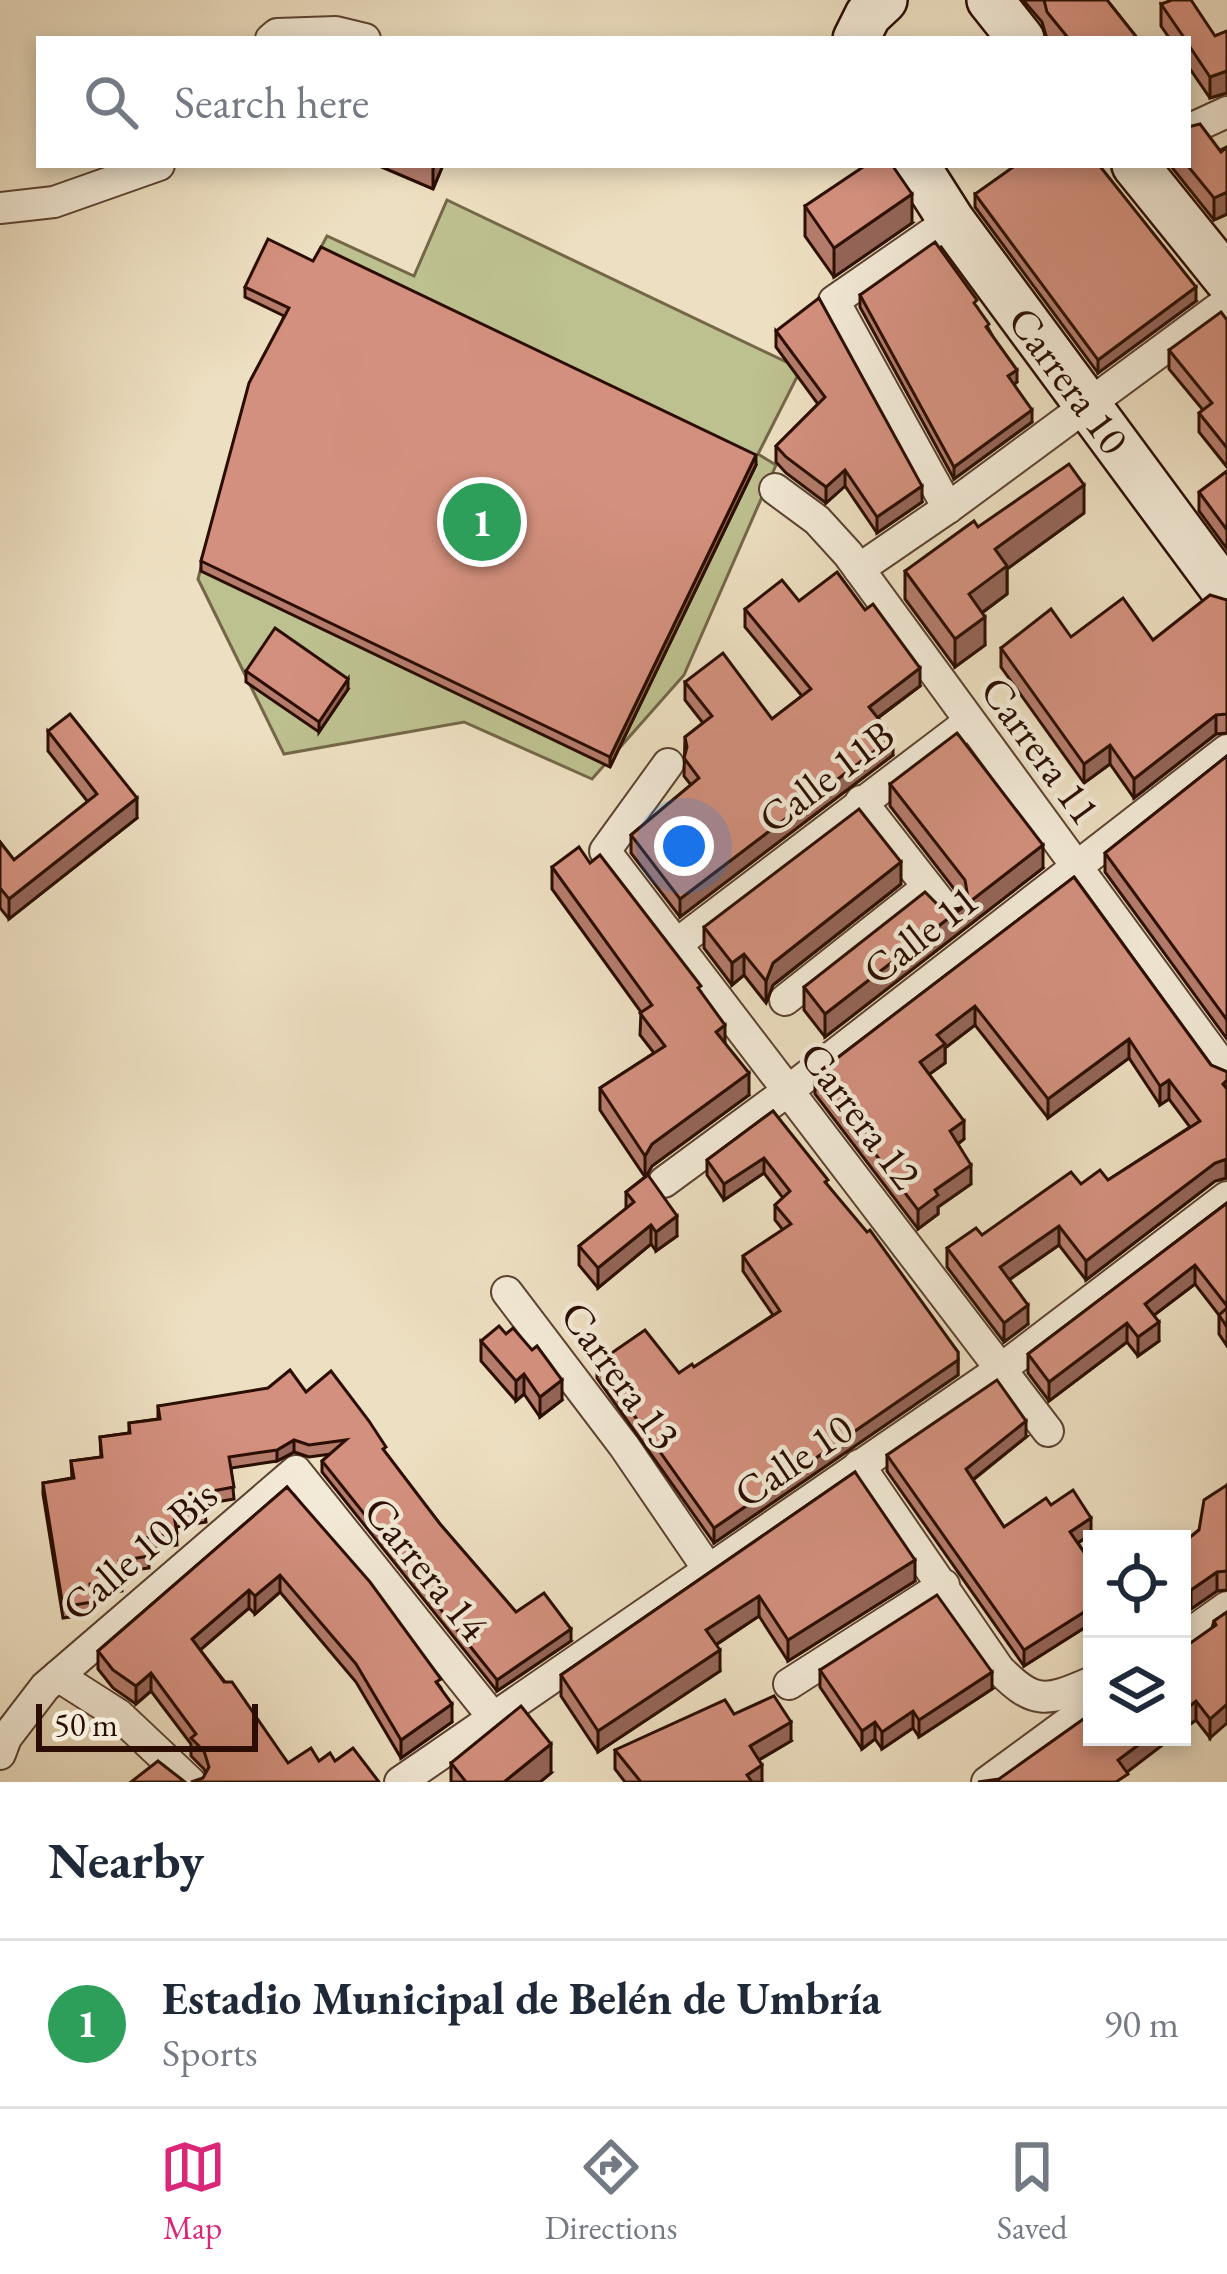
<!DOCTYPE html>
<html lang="en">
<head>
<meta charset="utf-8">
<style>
  :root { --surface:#fff; --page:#f6f6f7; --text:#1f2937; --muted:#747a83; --line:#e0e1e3; --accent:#db2777 }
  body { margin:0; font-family:"EB Garamond",serif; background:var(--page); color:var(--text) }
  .controls { position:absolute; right:36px; bottom:36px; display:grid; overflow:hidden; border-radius:0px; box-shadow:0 6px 18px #0003 }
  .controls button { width:108px; height:108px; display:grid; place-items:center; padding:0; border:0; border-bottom:3px solid var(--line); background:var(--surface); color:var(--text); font:60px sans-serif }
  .scale { position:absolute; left:36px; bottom:30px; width:222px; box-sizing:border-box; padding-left:12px; border:6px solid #2b0e01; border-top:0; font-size:33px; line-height:42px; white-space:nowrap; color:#2b0e01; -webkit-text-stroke:9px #f3ead7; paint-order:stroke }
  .you { position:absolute; left:684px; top:846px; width:42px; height:42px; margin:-30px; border:9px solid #fff; border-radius:50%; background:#1a73e8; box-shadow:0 0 0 18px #1a73e833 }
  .badge { display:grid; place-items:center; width:78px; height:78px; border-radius:50%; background:var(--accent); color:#fff; font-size:39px; font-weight:700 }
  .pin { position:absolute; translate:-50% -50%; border:6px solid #fff; box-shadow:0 3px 12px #0006 }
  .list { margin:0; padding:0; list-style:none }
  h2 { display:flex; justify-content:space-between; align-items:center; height:156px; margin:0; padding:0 48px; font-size:51px }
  h2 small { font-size:39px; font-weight:400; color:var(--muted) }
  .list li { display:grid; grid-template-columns:78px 1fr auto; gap:36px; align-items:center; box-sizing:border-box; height:168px; padding:0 48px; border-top:3px solid var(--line) }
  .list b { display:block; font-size:45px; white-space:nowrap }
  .list p { margin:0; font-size:39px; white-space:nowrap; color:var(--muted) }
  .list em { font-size:39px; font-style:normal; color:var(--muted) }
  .icon { flex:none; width:66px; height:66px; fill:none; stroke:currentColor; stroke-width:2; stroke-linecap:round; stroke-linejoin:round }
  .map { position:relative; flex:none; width:1227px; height:1782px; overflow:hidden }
  .search { position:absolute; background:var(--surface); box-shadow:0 6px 18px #0003; left:36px; right:36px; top:36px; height:132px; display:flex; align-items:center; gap:30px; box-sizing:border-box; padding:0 42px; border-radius:0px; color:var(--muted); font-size:45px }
  .sheet { height:324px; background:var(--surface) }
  nav { display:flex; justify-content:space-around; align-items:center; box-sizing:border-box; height:168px; border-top:3px solid var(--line); background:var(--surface); font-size:33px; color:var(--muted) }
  nav a { display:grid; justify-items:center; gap:6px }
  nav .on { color:var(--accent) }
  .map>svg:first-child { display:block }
</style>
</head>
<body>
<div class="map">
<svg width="1227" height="1782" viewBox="0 0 1227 1782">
  <rect width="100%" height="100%" fill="#eddfc1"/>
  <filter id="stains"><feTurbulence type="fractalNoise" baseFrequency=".00167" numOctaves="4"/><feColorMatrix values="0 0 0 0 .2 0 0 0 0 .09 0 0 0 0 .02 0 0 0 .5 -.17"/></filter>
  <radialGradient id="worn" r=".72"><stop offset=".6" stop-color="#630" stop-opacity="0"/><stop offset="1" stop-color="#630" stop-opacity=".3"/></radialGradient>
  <path fill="#bdc08f" stroke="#746748" stroke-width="3" d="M447,200L801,369L758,454L776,465L684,675L592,779L464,722L284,754L198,579L251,379L327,236L414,276Z"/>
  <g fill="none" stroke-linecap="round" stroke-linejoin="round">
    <g stroke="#5c4231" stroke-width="34">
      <g id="street">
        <path d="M271,39L277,34L336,32L365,39"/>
        <path d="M1188,130L1227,112"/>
        <path d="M0,208L54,202L159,165"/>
        <path d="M775,489L817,520L848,554L1227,1072"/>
        <path d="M948,508L834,301L951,220"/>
        <path d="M859,569L948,508L1227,302"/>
        <path d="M668,764L605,851L1048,1431"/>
        <path d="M861,801L950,915"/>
        <path d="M678,943L969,722"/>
        <path d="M785,1000L928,887"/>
        <path d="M664,1182L789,1090L1227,750"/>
        <path d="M507,1292L624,1446L708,1569"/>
        <path d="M859,1465L999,1669C1034,1705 1046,1702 1092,1682"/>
        <path d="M1182,1639L1227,1607"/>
        <path d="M58,1676L119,1715L190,1782"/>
        <path d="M789,1684L944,1585"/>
        <path d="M0,1754L6,1738L45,1687L296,1471L492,1716"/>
        <path d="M400,1782L1001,1369L1227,1197"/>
        <path d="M987,1782L1092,1705"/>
      </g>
    </g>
    <g stroke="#2b0e01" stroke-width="50">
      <g id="secondary">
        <path d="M990,0L1021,39"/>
        <path d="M856,39L868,15L884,0"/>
        <path id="s1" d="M916,165L951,220L1227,594"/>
        <path d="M1135,165L1227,279"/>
      </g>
    </g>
    <use href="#street" stroke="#f3ead7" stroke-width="30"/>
    <use href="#secondary" stroke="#f3ead7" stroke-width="45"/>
  </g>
  <g fill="#b57c6c" stroke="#2b0e01" stroke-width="3">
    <path d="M1023,0H1107L1138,39H1047L1042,22Z"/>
    <path d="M1161,4L1215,36L1227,31V93L1210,98L1188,66V39H1170L1161,26Z"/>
    <path d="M1227,147V214L1214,220L1170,165H1188Z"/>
    <path d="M377,165H443L433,189Z"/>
    <path d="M975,194L1196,301L1098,373L975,207Z"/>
    <path d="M805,206L912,223L834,277L805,236Z"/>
    <path d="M313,261L756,465L610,767L201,571V561L284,316L245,297V287Z"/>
    <path d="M860,295L977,307L1017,382L1014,384L1032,422L954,479L860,307Z"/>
    <path d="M1227,320V467L1199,432V413L1203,410L1169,369V350Z"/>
    <path d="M776,331L922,502L877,533L845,486L826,503L786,473L776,462V446L818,404L776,347Z"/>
    <path d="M1227,471V549L1199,511V492Z"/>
    <path d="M1084,513L1007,569V594L982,613L985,645L955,667L905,599V571L978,527Z"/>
    <path d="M1227,600V733L1216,734L1134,798L1110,764L1084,783L1001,667V648L1071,637L1153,640Z"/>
    <path d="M799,601L920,686L878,718L893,755L680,917L631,853V835L691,785L684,776L685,737L703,723L685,700V682L772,719L802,696L745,627V609Z"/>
    <path d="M246,671L348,689L319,732L246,682Z"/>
    <path d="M48,731L137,818L9,919L0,908V842L14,860L88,802L48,751Z"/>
    <path d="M1227,756V1039L1105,872V853Z"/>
    <path d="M890,784L1043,868L825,1037L804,1010V987L944,911L961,908L965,903L890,806Z"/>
    <path d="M590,863L701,992L749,1095L652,1166L647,1175L677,1236L656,1251L651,1244L598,1288L579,1265V1246L626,1209V1192L645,1177L600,1110V1088L654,1053L640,1035L641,1012L552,889V867Z"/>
    <path d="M1074,877L1211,1065L1227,1072V1178L1215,1181L1086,1280L1059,1245L1009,1280L1028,1324L1004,1342L947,1267V1248L982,1235L1081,1184L1108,1180L1190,1127L1169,1099L1160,1105L1129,1058L1048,1118L975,1025L945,1048V1063L929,1074L964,1139L958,1144L971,1184L938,1207V1214L918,1229L815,1094V1075Z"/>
    <path d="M901,884L773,985L766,1003L744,975L732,985L704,948V927Z"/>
    <path d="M773,1111L828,1186L958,1352V1375L714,1543L597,1378V1363L679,1373L694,1367L773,1315L743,1271V1256L783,1230L775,1220V1205L783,1198L764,1173L724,1200L707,1175V1160Z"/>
    <path d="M1227,1203V1346L1219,1334V1315L1195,1284L1154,1315L1159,1341L1138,1356L1127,1342L1049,1401L1028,1373V1354Z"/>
    <path d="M481,1341L562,1400L540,1417L524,1394L516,1401L481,1361Z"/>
    <path d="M306,1392L386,1454L440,1524L516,1612L571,1641L497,1691L322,1472V1461L331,1454L309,1457L294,1452L277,1461L231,1468L234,1499L204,1504L206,1522L176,1527L177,1545L148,1550L149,1568L120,1572L122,1591L91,1595L92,1614L63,1618L43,1494V1483L72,1478L71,1461L101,1457L100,1437L129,1433V1423L158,1419V1406Z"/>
    <path d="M1026,1437L973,1480L1004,1527L1051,1505L1091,1534L1078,1543L1092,1564V1623L1024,1666L887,1471V1455Z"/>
    <path d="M855,1472L915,1581L788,1661L759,1616L716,1645L720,1671L598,1752L561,1696V1675Z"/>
    <path d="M1227,1485V1590L1217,1591L1191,1609L1182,1598V1544L1199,1530Z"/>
    <path d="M287,1487L441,1688L452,1722L401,1758L356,1682L280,1592L255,1614L249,1608L200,1650L288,1763L335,1761L379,1782L203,1778L206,1774L204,1769L191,1756V1744L151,1691L136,1704L113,1688L98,1669V1651Z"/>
    <path d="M1227,1612L1210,1738L1196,1720L1182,1730L1214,1621Z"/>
    <path d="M820,1670L992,1689L919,1737L913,1728L882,1749L875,1739L862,1749L820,1687Z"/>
    <path d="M734,1714L791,1741L759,1760L762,1782H625L615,1769V1750Z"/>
    <path d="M451,1763L551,1773L540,1782H451Z"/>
  </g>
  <g fill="#946558" stroke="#2b0e01" stroke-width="3">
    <path d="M1227,71V93L1210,98V77Z"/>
    <path d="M435,165H443L433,189V169Z"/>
    <path d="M1227,192V214L1214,220V198Z"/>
    <path d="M912,194V223L834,277V248Z"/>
    <path d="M1196,287V301L1098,373V360Z"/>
    <path d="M1017,370V382L1008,388V376Z"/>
    <path d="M1032,410V422L954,479V467Z"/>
    <path d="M756,455V465L610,767V757Z"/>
    <path d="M845,470V486L826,503V487Z"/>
    <path d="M1084,485V513L1007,569V594L969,622V594L995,549Z"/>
    <path d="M922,486V502L877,533V517Z"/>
    <path d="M985,617V645L955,667V639Z"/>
    <path d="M920,668V686L869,724V707Z"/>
    <path d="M348,679V689L319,732V722Z"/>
    <path d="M1216,715V734L1134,798V779Z"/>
    <path d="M893,737V755L680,917V899Z"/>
    <path d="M1110,745V764L1084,783V764Z"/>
    <path d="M137,798V818L9,919V899Z"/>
    <path d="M1043,845V868L825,1037V1014Z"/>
    <path d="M901,862V884L773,985L766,1003V981L773,963Z"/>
    <path d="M744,954V975L732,985V963Z"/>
    <path d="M975,1006V1025L945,1048V1063L920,1081V1062L937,1035Z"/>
    <path d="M725,1025V1047L716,1032Z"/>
    <path d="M1129,1039V1058L1048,1118V1099Z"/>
    <path d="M749,1073V1095L652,1166L645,1178V1156L652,1144Z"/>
    <path d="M1169,1080V1099L1160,1105V1086Z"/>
    <path d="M964,1121V1139L950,1150V1131Z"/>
    <path d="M764,1158V1173L724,1200V1184Z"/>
    <path d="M1226,1159V1178L1215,1181L1086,1280V1261L1215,1163Z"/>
    <path d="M971,1165V1184L938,1207V1214L918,1229V1210L935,1190Z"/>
    <path d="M677,1216V1236L656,1251V1232Z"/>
    <path d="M651,1225V1244L598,1288V1268Z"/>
    <path d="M1059,1226V1245L1000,1286V1267Z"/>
    <path d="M1195,1265V1284L1145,1322V1304Z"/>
    <path d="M1028,1305V1324L1004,1342V1323Z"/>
    <path d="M1159,1322V1341L1138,1356V1337Z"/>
    <path d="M1127,1323V1342L1049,1401V1382Z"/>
    <path d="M958,1360V1375L714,1543V1528Z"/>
    <path d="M524,1374V1394L516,1401V1381Z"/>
    <path d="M562,1380V1400L540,1417V1397Z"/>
    <path d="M1026,1421V1437L966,1485V1469Z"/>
    <path d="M294,1440V1452L277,1461V1450Z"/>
    <path d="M1091,1518V1534L1070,1548V1532Z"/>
    <path d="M915,1560V1581L788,1661V1640Z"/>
    <path d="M1217,1572V1591L1191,1609V1590Z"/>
    <path d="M280,1575V1592L255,1614V1596Z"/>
    <path d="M249,1590V1608L192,1657V1639Z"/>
    <path d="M759,1596V1616L706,1651V1630Z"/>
    <path d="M1092,1607V1623L1024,1666V1650Z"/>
    <path d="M571,1629V1641L497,1691V1680Z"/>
    <path d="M720,1650V1671L598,1752V1731Z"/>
    <path d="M992,1672V1689L919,1737V1720Z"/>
    <path d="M151,1673V1691L136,1704V1686Z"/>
    <path d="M1196,1701V1720L1182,1730V1712Z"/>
    <path d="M452,1704V1722L401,1758V1740Z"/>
    <path d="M1227,1704V1723L1210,1738V1719Z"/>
    <path d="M913,1711V1728L882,1749V1732Z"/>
    <path d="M791,1722V1741L750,1765V1746Z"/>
    <path d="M875,1722V1739L862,1749V1731Z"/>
    <path d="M1149,1737H1173L1118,1779V1760Z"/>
    <path d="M551,1744V1773L540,1782H504Z"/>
    <path d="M762,1765V1782H747V1775Z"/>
  </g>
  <g fill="#d3907e" stroke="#2b0e01" stroke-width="3">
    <path d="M1044,0H1107L1138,39H1069L1047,12Z"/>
    <path d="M1172,0H1191L1215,36L1227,31V71L1210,77L1188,44V39H1185L1161,4Z"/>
    <path d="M1200,124L1221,152L1227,147V192L1214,198L1187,165L1188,127Z"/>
    <path d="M866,165H892L912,194L834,248L805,206Z"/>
    <path d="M1016,165H1099L1196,287L1098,360L975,194Z"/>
    <path d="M268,239L313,261L321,247L756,455L610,757L201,561L249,383L289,308L245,287Z"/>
    <path d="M935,242L977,300L974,303L989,324L986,327L1017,370L1008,376L1032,410L954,467L860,295Z"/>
    <path d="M819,298L922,486L877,517L845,470L826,487L786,457L776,446L825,397L776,331Z"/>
    <path d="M1221,312L1227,320V448L1199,413L1212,403L1169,350Z"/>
    <path d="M1069,464L1084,485L995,549L1007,566L969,594L985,617L955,639L905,571L974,521L978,527Z"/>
    <path d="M1227,471V530L1199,492Z"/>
    <path d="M837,572L865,610L873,604L920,668L869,707L893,737L680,899L631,835L699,778L684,758L687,747L685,737L712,716L685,682L723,653L772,719L811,689L745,609L782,580L799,601Z"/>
    <path d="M1210,595L1227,600V714L1216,715L1134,779L1110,745L1084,764L1001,648L1051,609L1071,637L1123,598L1153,640Z"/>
    <path d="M275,628L348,679L319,722L246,671Z"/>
    <path d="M70,714L137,798L9,899L0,888V842L14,860L97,794L48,731Z"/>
    <path d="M957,733L1043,845L825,1014L804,987L925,892L944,911L961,908L968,898L965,880L890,784Z"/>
    <path d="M1227,756V1020L1105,853Z"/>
    <path d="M859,809L901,862L773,963L766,981L744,954L732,963L704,927Z"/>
    <path d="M579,847L590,863L600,855L701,986L698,988L725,1025L716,1032L749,1073L652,1144L645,1156L600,1088L665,1046L640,1013L652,1005L552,867Z"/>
    <path d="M1074,877L1211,1065L1227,1072V1080L1223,1084L1227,1089V1159L1215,1163L1086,1261L1059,1226L1000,1267L1028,1305L1004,1323L947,1248L976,1228L982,1235L1071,1172L1081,1184L1100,1170L1108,1180L1200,1121L1169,1080L1160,1086L1129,1039L1048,1099L975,1006L937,1035L945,1044L920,1062L964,1121L950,1131L971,1165L935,1190L938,1195L918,1210L815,1075Z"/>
    <path d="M773,1111L828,1180L825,1182L867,1232L870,1230L958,1352V1360L714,1528L597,1363L645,1330L679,1373L692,1364L694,1367L780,1311L743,1256L791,1224L775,1205L790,1191L764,1158L724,1184L707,1160Z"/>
    <path d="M648,1175L677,1216L656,1232L651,1225L598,1268L579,1246L634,1202L626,1192Z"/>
    <path d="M1227,1203V1306L1195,1265L1145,1304L1159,1322L1138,1337L1127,1323L1049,1382L1028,1354Z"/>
    <path d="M1227,1308V1327L1219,1315Z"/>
    <path d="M499,1326L506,1334L513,1328L532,1350L537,1346L562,1380L540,1397L524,1374L516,1381L481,1341Z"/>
    <path d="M290,1370L306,1392L331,1371L369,1421L386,1447L383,1449L440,1524L516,1612L544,1593L571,1629L497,1680L322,1461L346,1440L309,1445L294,1440L277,1450L229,1457L234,1487L202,1493L206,1510L174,1516L177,1533L146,1538L149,1556L119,1561L122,1580L90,1584L92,1602L63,1607L43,1483L74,1478L71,1461L102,1457L100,1437L130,1433L129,1423L160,1419L158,1406L268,1388Z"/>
    <path d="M997,1380L1026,1421L966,1469L1004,1527L1046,1498L1051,1505L1073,1490L1091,1518L1070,1532L1092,1564V1607L1024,1650L887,1455Z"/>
    <path d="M855,1472L915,1560L788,1640L759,1596L706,1630L720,1650L598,1731L561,1675Z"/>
    <path d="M1227,1485V1571L1217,1572L1191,1590L1182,1579V1544L1199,1530L1204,1500Z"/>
    <path d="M287,1487L370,1582L441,1679L436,1682L452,1704L401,1740L356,1664L280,1575L255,1596L249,1590L192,1639L224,1682H232L288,1763L311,1748L319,1761L330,1753L335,1761L353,1748L379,1782H191L203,1778L209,1767L204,1751L191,1738L196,1734L151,1673L136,1686L113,1670L98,1651Z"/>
    <path d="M937,1595L992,1672L919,1720L913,1711L882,1732L875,1722L862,1731L820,1670Z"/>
    <path d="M1227,1612V1704L1210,1719L1196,1701L1182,1712V1649L1216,1625L1214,1621Z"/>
    <path d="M774,1696L791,1722L750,1746L762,1765L747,1775L752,1782H641L615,1750L725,1700L734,1714Z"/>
    <path d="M521,1706L551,1744L504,1782H466L451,1763Z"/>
    <path d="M1092,1713V1737H1149L1118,1760L1128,1774L1116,1782H978L999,1779Z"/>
    <path d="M158,1761L185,1782H131Z"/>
  </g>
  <g text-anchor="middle" stroke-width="9" stroke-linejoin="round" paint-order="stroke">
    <g font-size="42" fill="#2b0e01" stroke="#f3ead7">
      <text dy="15" stroke="none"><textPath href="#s1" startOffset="264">Carrera 10</textPath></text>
      <text transform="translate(1041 750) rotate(54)" y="15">Carrera 11</text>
      <text transform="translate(826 776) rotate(-37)" y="15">Calle 11B</text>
      <text transform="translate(920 934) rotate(-38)" y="15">Calle 11</text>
      <text transform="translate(861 1115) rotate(53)" y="15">Carrera 12</text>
      <text transform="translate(621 1375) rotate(54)" y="15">Carrera 13</text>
      <text transform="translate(793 1460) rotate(-34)" y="15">Calle 10</text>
      <text transform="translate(139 1550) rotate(-41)" y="15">Calle 10 Bis</text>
      <text transform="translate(427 1568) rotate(51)" y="15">Carrera 14</text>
    </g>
  </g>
  <rect width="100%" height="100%" filter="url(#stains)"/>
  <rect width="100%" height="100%" fill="url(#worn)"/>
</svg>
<div class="controls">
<button><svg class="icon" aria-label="locate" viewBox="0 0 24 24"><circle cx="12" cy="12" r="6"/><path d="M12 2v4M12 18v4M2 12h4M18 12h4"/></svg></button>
<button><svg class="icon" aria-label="layers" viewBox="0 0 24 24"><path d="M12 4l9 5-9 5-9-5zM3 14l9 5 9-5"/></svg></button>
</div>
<div class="scale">50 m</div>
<div class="you"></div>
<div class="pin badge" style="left:482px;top:522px;background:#2e9e5b">1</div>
<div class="search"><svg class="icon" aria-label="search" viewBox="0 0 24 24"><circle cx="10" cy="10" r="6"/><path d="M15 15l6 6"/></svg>Search here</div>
</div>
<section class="sheet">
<h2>Nearby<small></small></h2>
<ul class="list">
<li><span class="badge" style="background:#2e9e5b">1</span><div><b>Estadio Municipal de Belén de Umbría</b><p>Sports</p></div><em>90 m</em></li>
</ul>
</section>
<nav>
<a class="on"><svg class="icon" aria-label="map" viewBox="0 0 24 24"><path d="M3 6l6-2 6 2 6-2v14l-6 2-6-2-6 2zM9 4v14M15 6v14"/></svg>Map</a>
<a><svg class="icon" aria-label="directions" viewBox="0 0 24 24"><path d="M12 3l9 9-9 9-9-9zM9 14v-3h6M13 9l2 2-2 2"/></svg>Directions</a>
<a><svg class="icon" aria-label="saved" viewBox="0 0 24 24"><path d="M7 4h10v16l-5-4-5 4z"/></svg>Saved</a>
</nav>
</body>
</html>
